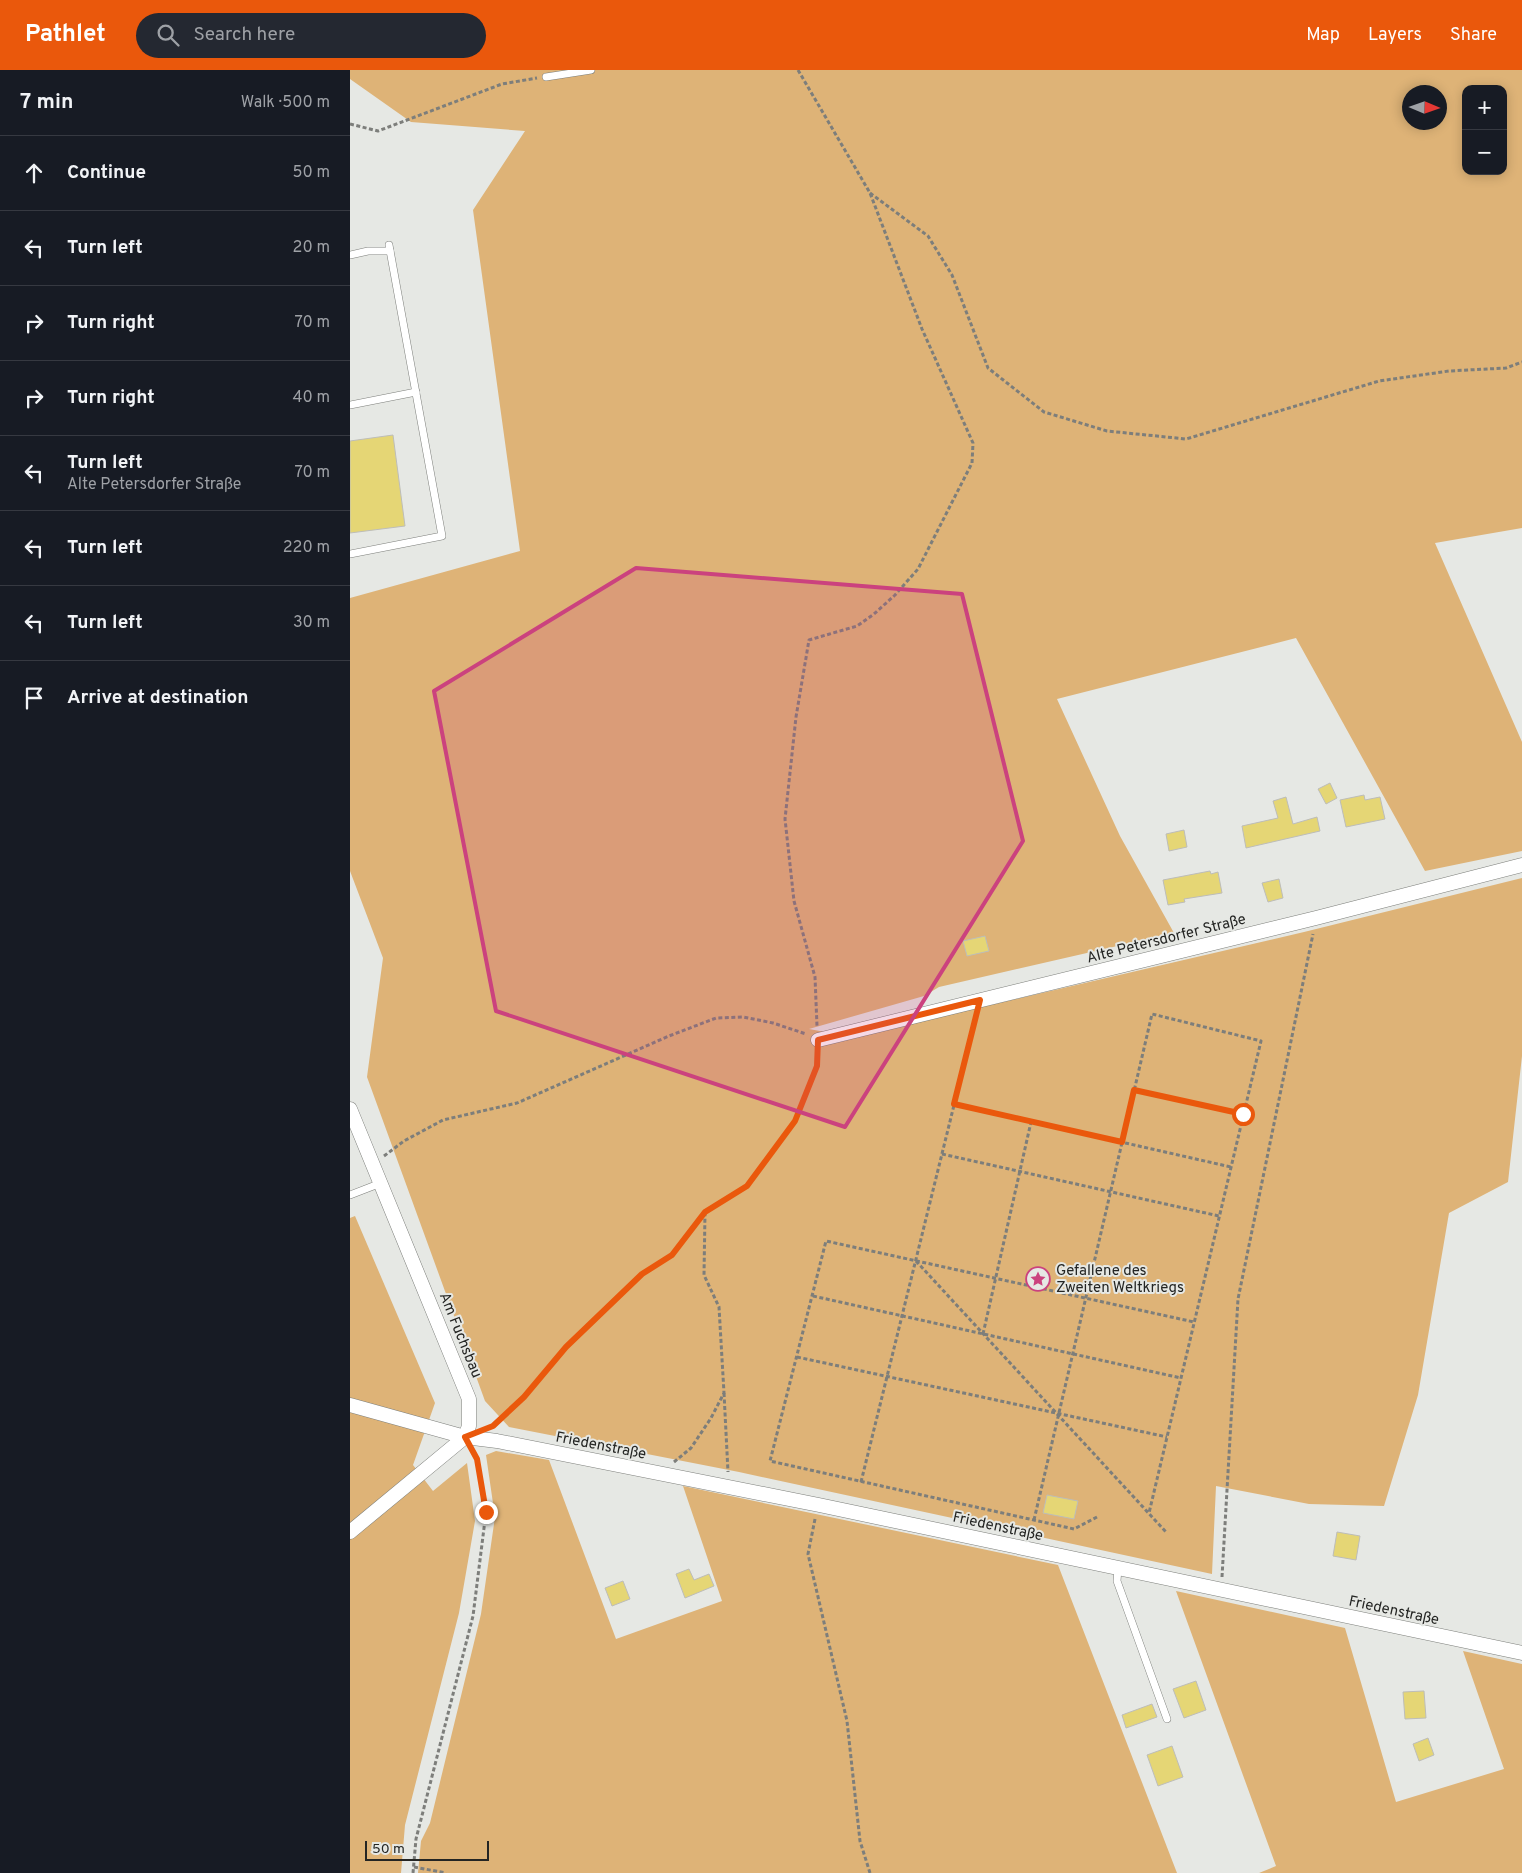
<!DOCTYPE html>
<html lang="en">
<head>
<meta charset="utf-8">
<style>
  :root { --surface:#171b24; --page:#242831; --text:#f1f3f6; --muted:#9ea1a6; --line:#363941; --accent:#ea580c }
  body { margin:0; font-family:Overpass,sans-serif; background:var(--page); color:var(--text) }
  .controls { position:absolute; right:15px; top:15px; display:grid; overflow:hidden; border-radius:10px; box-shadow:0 2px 12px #0003 }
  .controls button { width:45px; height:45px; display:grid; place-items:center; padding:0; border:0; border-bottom:1px solid var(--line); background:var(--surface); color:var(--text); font:25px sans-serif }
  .compass { position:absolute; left:1052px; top:15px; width:45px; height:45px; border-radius:50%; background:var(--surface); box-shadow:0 2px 12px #0003; rotate:92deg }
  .scale { position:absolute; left:15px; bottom:12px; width:124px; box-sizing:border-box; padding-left:5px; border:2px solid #242523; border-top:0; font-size:14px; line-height:18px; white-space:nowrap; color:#242523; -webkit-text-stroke:4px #e6e8e4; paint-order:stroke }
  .stop { position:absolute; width:15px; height:15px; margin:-11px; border:4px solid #ea580c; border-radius:50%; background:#fff }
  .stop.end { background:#ea580c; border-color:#fff; box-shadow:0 1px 5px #0008 }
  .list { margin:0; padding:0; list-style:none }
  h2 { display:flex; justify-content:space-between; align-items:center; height:65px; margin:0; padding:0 20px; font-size:21px }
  h2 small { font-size:16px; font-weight:400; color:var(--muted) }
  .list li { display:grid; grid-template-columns:32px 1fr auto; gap:15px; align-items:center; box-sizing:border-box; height:75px; padding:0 20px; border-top:1px solid var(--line) }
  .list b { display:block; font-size:19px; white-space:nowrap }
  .list p { margin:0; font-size:16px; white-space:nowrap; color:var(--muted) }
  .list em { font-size:16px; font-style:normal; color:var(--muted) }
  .icon { flex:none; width:28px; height:28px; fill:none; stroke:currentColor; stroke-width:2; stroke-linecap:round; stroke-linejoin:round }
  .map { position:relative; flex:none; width:1172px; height:1803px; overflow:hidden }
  header { display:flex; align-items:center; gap:30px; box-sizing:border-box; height:70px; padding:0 25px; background:var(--accent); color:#fff }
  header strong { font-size:24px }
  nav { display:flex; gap:28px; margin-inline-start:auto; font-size:18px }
  .search { width:350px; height:45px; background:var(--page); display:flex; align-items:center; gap:12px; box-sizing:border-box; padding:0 18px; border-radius:28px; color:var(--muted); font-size:19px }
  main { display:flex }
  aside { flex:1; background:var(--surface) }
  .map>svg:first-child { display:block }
</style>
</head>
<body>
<header>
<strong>Pathlet</strong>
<div class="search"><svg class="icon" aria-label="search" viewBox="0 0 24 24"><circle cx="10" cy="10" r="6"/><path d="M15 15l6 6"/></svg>Search here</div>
<nav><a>Map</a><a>Layers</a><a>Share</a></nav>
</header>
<main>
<aside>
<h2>7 min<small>Walk · 500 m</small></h2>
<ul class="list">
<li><svg class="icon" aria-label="ahead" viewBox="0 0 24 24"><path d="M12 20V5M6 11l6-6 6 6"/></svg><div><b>Continue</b></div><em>50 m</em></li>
<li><svg class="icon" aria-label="left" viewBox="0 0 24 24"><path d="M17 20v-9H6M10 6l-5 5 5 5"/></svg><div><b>Turn left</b></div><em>20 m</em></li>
<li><svg class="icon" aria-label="right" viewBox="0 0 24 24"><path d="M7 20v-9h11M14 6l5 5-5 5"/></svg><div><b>Turn right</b></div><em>70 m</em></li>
<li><svg class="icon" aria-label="right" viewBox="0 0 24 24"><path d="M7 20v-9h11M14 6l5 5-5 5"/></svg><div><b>Turn right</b></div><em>40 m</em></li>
<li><svg class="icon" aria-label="left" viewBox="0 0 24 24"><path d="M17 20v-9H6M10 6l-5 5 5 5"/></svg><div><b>Turn left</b><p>Alte Petersdorfer Straße</p></div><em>70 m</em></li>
<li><svg class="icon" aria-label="left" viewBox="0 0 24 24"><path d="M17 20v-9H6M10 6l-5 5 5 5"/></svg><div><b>Turn left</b></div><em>220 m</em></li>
<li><svg class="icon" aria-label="left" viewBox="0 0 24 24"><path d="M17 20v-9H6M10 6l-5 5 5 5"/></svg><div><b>Turn left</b></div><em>30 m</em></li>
<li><svg class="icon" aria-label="arrive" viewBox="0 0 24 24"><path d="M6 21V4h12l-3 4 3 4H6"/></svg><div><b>Arrive at destination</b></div></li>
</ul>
</aside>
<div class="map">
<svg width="1172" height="1803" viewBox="0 0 1172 1803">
  <rect width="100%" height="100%" fill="#e6e8e4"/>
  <g fill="#deb377" fill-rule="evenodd">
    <path d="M0,0H1172V458L1085,473L1172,672V781L1075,801L946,568L707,629L770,766L824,863L589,917L574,926L459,959L502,967L954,862L1172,808V986L1158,1112L1099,1143L1068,1325L1034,1436L959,1434L866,1416L862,1504L389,1402L159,1357L135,1331L17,1007L33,888L0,801V528L170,481L123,140L175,61L61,52L0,9ZM1116,19H1153V101H1116ZM1060,22H1090V52H1060Z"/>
    <path d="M5,1146L85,1333L63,1395L83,1421L117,1393L125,1451L109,1543L55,1755L51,1803H0V1148Z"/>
    <path d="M146,1381L199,1390L266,1569L372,1531L333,1416L708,1495L827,1803H68L71,1771L80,1753L131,1544L145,1447L136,1385Z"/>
    <path d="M826,1521L995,1558L1046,1732L1154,1699L1113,1581L1172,1594V1803H909L926,1796Z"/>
  </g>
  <g fill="#e5d675" stroke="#bdbdb9">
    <path d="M43,365L55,456L0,463V371Z"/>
    <path d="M980,713L987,728L976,734L968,719Z"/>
    <path d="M1014,725L1015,730L1030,727L1035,749L996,757L990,730Z"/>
    <path d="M936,727L943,754L967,747L970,761L896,778L892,756L928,748L923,731Z"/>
    <path d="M834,760L837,777L819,781L816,764Z"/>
    <path d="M860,801L861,804L868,802L872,823L834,829L835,832L818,835L813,810Z"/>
    <path d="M929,809L933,828L918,832L912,813Z"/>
    <path d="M635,866L639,881L617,886L613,871Z"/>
    <path d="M697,1425L728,1431L724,1449L693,1443Z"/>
    <path d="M987,1462L1010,1466L1006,1490L983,1486Z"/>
    <path d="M339,1499L344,1510L359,1504L364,1516L335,1528L326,1504Z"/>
    <path d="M273,1511L280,1529L262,1536L255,1518Z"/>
    <path d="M846,1611L856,1640L834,1648L823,1619Z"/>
    <path d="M1074,1621L1076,1648L1055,1649L1053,1622Z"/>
    <path d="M802,1634L807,1647L776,1658L772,1645Z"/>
    <path d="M1078,1668L1084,1685L1069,1691L1063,1674Z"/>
    <path d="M822,1676L833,1707L808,1716L797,1685Z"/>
  </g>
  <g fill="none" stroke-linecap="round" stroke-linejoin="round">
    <g stroke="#7d7f7b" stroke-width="8">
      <g id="service">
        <path d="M196,7L241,0"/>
        <path d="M0,185L18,181H40"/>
        <path d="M0,335L66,322"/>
        <path d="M0,484L92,466L39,175"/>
        <path d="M0,1125L31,1113"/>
        <path d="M768,1498L767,1511L817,1649"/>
      </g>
    </g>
    <g stroke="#7d7f7b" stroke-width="15">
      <g id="minor">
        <path d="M468,970L966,848L1172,795"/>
        <path d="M0,1039L119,1329V1356L115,1367L0,1462"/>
        <path d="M0,1335L115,1367L147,1371L469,1435L1172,1583"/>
      </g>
    </g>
    <g stroke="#7d7e7b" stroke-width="3" stroke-dasharray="4 2.5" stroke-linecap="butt">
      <path d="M448,0L520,123L572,259L623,373L622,393L568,499L545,525L524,544L507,556L459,570L446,647L435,749L444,831L465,907L467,956"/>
      <path d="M0,54L28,61L152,14L187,8"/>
      <path d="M520,123L578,166L602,205L638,298L694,342L757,361L836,369L1029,311L1099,301L1156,298L1172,292"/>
      <path d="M784,1020L893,1044"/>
      <path d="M604,1034L881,1097"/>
      <path d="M592,1084L869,1146"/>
      <path d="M34,1086L54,1071L93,1050L167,1033L319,966L366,948L393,947L423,953L456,964"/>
      <path d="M566,1191L816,1462"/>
      <path d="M463,1226L831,1308"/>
      <path d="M633,1264L681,1052"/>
      <path d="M447,1287L817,1367"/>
      <path d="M374,1323L378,1402"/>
      <path d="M143,1355L174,1327L216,1277L292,1204L322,1185L355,1142L397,1116L445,1051L467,996V984"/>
      <path d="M324,1392L341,1378L361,1348L374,1323L369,1237L354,1205L355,1143"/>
      <path d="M511,1412L626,946"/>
      <path d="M747,1447L724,1459L420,1391L476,1171L844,1252"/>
      <path d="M465,1449L458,1484L497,1651L510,1771L520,1803"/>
      <path d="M684,1450L802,944L911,971L799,1443"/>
      <path d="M872,1507L888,1229L963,864"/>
      <path d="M64,1797L96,1803"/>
      <path d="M63,1803L66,1769L123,1546L136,1442L127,1389L123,1382"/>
    </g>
    <use href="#service" stroke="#fff" stroke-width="7"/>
    <use href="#minor" stroke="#fff" stroke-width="14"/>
  </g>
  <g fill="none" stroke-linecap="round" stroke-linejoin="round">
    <path stroke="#ea580c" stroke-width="6" d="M136,1442L127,1389L115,1367L143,1356L174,1327L216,1277L292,1204L322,1185L355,1142L397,1116L445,1051L467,996L468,970L630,930L604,1034L772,1072L784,1020L893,1044"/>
  </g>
  <path fill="#cb427e" fill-opacity="0.2" stroke="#cb427e" stroke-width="4" stroke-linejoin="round" d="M286,498L612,524L673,771L495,1057L146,941L84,621Z"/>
  <defs>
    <g id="sight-ring" transform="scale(1.25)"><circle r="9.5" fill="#e6e8e4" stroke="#cb427e" stroke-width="1.5"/><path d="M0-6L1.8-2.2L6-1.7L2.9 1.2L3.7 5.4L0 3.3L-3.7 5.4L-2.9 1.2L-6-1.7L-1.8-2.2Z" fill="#cb427e"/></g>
  </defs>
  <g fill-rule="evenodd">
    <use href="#sight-ring" x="688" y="1209"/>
  </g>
  <g text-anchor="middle" stroke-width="4" stroke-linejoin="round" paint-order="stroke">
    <g font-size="15" fill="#242523" stroke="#e6e8e4">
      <text transform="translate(816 868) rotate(-14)" y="5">Alte Petersdorfer Straße</text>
      <text transform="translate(111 1265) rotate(68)" y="5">Am Fuchsbau</text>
      <text transform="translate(251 1375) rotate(11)" y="5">Friedenstraße</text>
      <text transform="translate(648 1456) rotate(12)" y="5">Friedenstraße</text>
      <text transform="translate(1044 1540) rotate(12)" y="5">Friedenstraße</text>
    </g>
    <g font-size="15" fill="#242523" stroke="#e6e8e4" text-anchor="start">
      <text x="706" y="1205">Gefallene des<tspan x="706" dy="17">Zweiten Weltkriegs</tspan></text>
    </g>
  </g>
</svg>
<div class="controls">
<button>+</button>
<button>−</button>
</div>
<svg class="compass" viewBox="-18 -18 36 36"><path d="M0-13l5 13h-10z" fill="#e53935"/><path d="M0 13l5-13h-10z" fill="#9ea1a6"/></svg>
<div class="scale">50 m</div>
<div class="stop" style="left:893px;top:1044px"></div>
<div class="stop end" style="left:136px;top:1442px"></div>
</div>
</main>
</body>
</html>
